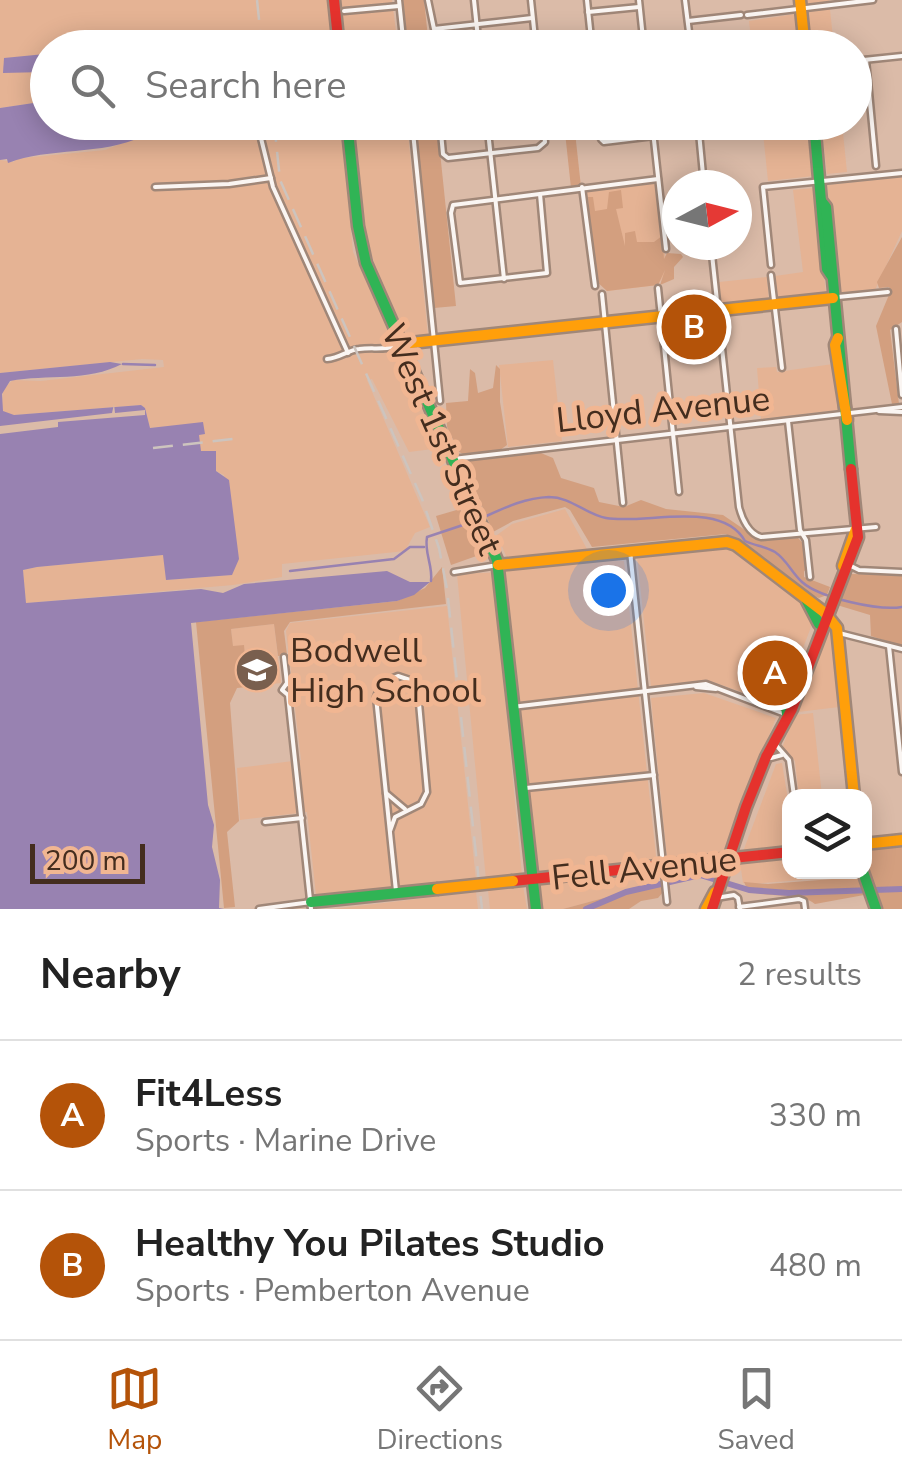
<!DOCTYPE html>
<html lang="en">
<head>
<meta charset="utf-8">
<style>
  :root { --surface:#fff; --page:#f6f6f6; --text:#222; --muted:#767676; --line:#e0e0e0; --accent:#b45309 }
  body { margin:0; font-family:"Nunito Sans",sans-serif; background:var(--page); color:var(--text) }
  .controls { position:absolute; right:30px; bottom:30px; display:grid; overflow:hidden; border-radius:20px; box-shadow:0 5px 25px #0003 }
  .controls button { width:90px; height:90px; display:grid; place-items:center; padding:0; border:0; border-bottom:2px solid var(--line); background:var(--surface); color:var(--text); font:50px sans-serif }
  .compass { position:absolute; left:662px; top:170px; width:90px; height:90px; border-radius:50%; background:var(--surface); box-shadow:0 5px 25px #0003; rotate:83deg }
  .scale { position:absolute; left:30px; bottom:25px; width:115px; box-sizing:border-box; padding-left:10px; border:5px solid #442d1e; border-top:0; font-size:28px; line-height:35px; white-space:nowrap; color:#442d1e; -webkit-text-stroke:8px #f1b692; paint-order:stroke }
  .you { position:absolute; left:608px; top:590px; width:35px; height:35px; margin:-25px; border:8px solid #fff; border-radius:50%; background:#1a73e8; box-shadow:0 0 0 15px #1a73e833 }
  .badge { display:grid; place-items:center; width:65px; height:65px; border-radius:50%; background:var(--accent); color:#fff; font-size:32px; font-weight:700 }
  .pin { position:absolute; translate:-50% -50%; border:5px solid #fff; box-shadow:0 2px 10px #0006 }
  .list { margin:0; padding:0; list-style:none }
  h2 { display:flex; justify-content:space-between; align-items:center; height:130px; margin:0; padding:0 40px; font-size:42px }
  h2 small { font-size:32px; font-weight:400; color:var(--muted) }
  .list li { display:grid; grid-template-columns:65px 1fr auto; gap:30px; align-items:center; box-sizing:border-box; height:150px; padding:0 40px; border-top:2px solid var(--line) }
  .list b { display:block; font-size:38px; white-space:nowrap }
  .list p { margin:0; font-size:32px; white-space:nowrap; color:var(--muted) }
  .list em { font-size:32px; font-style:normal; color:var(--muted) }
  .icon { flex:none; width:55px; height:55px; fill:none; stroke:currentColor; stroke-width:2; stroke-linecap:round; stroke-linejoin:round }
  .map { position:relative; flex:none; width:902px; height:909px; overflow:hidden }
  .search { position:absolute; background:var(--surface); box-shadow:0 5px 25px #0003; left:30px; right:30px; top:30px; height:110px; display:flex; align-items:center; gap:25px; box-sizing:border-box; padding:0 35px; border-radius:55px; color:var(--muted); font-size:38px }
  .sheet { height:430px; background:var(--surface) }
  nav { display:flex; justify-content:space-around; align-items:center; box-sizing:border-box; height:140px; border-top:2px solid var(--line); background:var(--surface); font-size:28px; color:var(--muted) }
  nav a { display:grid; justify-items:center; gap:5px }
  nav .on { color:var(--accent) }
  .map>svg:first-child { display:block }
</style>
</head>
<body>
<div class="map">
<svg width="902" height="909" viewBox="0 0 902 909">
  <rect width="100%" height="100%" fill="#dbbba8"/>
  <g fill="#e5b394">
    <path d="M0,0H330L334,47L48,48L47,101L0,108Z"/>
    <path d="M338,0H392L398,47H344Z"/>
    <path d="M806,0H829L834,47H811Z"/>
    <path d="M795,14L799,47H752L749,21Z"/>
    <path d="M131,123H341L353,252L408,373L401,375H406L440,448L409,452L372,379L367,380L430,527L415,533L405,551L282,564V577L233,585L26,603L23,570L37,567L164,555L166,580L232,575L224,475L216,471L201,452L152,439L204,434L203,423L150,428L145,408L141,405L14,415L4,413L2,406L3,389L13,380L41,381L164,367L163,360L142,359L0,373V160L14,162L15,159L33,157L105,150L133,139L141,132Z"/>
    <path d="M354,123H407L428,336L407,338L378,277L366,234Z"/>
    <path d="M762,123H806L813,176L768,181Z"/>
    <path d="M821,123H842L847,172L827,174Z"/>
    <path d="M902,177V231L875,290L839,294L827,185Z"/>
    <path d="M653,182L657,184L665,254L664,275L658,285L607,291L593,275L585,192Z"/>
    <path d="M814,188L826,293L777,298L775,276L803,272L793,190Z"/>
    <path d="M767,277L769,302L721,306L719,282Z"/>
    <path d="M553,360L562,441L508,447L499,365Z"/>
    <path d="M833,364L838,410L761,419L757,368L776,367L777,372Z"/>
    <path d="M565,509L593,560L624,561L659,883L563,909H543L515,665L502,667L522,875L486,880L457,574L505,572L507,558L497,535L512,524Z"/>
    <path d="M723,547L732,548L797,598L814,619L781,706L713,682L651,687L637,556Z"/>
    <path d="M447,606L476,880L316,895L307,812L240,820L237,768L301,760L294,700L299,690L292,680L286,631L290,623Z"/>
    <path d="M274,624L281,683L237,688L231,629Z"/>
    <path d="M827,633L832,636L834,651L839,707L798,712Z"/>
    <path d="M704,693L776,718L722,854L671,860L667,858L651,698Z"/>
    <path d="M813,713L822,796H799L795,761L782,748L795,715Z"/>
    <path d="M782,763L789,806V847L746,852L744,849L776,764Z"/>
    <path d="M789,858L790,872H801L802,880L750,884L743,883L741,869L734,873L739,864Z"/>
    <path d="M523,886L527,909H490L488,890Z"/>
    <path d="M476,892L478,909H333Z"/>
  </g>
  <g fill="#d39f7f">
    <path d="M403,0H424L429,47H408Z"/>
    <path d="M415,123H437L456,306L434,308Z"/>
    <path d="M564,123H574L581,187L571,188Z"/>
    <path d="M621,190L623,208L616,209L625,246V233L635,231L637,242H654L662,236L664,259L667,253L681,254L683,257L674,267V279L660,285L665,270L658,285L607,291L595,280L588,197H593L595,211L607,209L609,192Z"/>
    <path d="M902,237V322L890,330L899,404H892L876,326L891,290L889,287L879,288L877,282Z"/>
    <path d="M496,365L500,369V402L507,445L500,450L463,454L459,452L447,427L446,403L468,401L470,369L475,373L478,393L493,388Z"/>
    <path d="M536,451L553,458L561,478L594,488L599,502L624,507L641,500L666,509L723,515L758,539L798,538L804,544L807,570L804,571V577L830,587L827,595L819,598L809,594L726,534L592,547L570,510L565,507L513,521L493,532L463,461Z"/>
    <path d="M460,509L482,554L451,565L436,516Z"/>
    <path d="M442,567L446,604L290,622L284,631L287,655L278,656L274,624L231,629L233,646L244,645L246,667L235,669L236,675L243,674L245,687L237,688L230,703L239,821L227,832L235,907L224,908L196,622L397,601L425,588Z"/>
    <path d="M851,574L902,575V646L871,636L870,615L837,605Z"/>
    <path d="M902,845V909H883L869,876L866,850Z"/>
    <path d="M859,877L864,895L815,904C802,892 769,898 748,891L744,882L768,884Z"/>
    <path d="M663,882L664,891L658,898L641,901L629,909H563Z"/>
  </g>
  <g fill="#9882b1">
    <path d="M45,54L48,62L45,72L3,73L4,58Z"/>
    <path d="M47,101L48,122L131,123L143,136C102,156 49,147 8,163L7,159L0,160V108Z"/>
    <path d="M110,362L122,364C88,382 47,374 10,381L2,394L3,411L14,415L141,405L145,408L150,428L203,422L205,434L199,435L201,451H216V471L229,480L239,559L232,575L166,580L163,555L37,567L23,570L26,603L201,589L223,593L244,584L387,571L410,582H430L414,595L397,601L191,623L208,805L214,825L212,847L220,880L219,908L224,909H0V373Z"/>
  </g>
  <path fill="#dbbba8" d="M114,404L115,413L145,410V415L58,422V427L0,434V426L112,413Z"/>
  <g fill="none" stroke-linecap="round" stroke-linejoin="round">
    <g stroke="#9882b1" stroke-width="2.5">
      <path d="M172,132L229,124"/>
      <path d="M143,136L160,133"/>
      <path d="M123,364L155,365"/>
      <path d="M482,518C504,508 524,498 549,497C571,497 585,514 606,518C645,525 721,499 745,541C755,546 765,546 775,552C787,560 791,572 802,582C820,598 879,611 902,607"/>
      <path d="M290,571L394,559L410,547H424"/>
      <path d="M431,581C433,565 424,553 427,537L475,521"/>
    </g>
    <path stroke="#9882b1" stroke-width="6" d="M586,909L626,892L700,875L749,890L789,893L902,889"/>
    <g stroke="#a08778" stroke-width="9">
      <g id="street">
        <path d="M399,0L404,48"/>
        <path d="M428,0L434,29L532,18"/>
        <path d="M474,0L479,48"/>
        <path d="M531,0L536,48"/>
        <path d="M587,0L592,48"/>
        <path d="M639,0L644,48"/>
        <path d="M685,0L691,48"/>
        <path d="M344,11L399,6"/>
        <path d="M588,12L639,7"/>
        <path d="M747,15L873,0"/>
        <path d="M688,21L741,15"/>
        <path d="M866,60L876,166"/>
        <path d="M854,61L902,56"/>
        <path d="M257,122L273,187L348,353"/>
        <path d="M412,122L440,401"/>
        <path d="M440,122L443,154L448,158L538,148L545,142L543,122"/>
        <path d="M487,122L504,279"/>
        <path d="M600,122L601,139L604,142L654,136"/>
        <path d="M652,122L666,249"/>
        <path d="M698,122L704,185"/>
        <path d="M155,187L229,184L271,178"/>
        <path d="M582,187L595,286"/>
        <path d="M540,194L547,273L460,283L451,213L453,205L658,179"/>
        <path d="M711,245L739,507C742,519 749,534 761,537L876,527"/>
        <path d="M771,265L763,187L902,173"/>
        <path d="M771,275L782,368"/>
        <path d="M658,288L679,492"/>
        <path d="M602,294L623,503"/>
        <path d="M838,297L888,292"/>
        <path d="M896,329L902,395"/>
        <path d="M327,359C340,358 348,350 359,349C374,347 386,351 401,344"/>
        <path d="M879,411L902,412"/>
        <path d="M788,421L800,530L806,540L810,577"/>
        <path d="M453,459L902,407"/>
        <path d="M630,551L667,902"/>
        <path d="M849,565L859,570L902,572"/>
        <path d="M454,572L498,565"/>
        <path d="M839,633L902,649"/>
        <path d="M889,646L902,772"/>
        <path d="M284,657L287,683L282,690L288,695L311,909"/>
        <path d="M287,683L294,689L289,695"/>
        <path d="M696,687L716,689"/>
        <path d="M512,707L706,684L785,714"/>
        <path d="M775,744L789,760L794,796"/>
        <path d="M771,758L782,755"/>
        <path d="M526,788L654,775"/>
        <path d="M386,793L405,809"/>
        <path d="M265,822L302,818"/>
        <path d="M390,831L395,817L421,804L427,792L418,692L410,680L398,676L381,683L376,697L396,891"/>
        <path d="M716,898L734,895L738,898L740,909"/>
        <path d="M739,907L799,899L804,901L805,909"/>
        <path d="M259,909L311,902"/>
      </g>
    </g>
    <g stroke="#a08778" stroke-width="15">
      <g id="fast">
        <path d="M347,122L358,226L366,263L497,560L536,909"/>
        <path d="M814,122L827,269L831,275"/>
        <path d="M822,202L826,207L851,469"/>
        <path d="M807,601L819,624"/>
        <path d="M787,714L786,707L802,667"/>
        <path d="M863,872L876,909"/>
        <path d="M311,902L437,889"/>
      </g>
    </g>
    <g stroke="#a08778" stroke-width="15">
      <g id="slow">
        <path d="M800,0L805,48"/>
        <path d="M838,338L835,345L847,420"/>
        <path d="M401,344L833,298"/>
        <path d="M498,565L727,542L736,545L825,613L837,628L854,796"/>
        <path d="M843,566L856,529"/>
        <path d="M864,844L902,840"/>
        <path d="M706,909L715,892"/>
      </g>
    </g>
    <g stroke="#a08778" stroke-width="15">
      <g id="jam">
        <path d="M334,0L339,48"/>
        <path d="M513,881L790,852"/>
        <path d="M712,909L746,807L766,757L792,709L858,537L851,469"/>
      </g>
    </g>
    <use href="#street" stroke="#faf5f2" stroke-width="4"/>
    <use href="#fast" stroke="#30b455" stroke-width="10"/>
    <use href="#slow" stroke="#ff9f0a" stroke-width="10"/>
    <use href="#jam" stroke="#e5322d" stroke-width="10"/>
    <g stroke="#cdc4be" stroke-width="2.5" stroke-dasharray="20 10" stroke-linecap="butt">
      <path d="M257,0L262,48"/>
      <path d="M274,122L280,180L422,499L439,548L447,589L482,909"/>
      <path d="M153,448L242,438"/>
    </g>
    <g stroke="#a08778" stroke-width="15" stroke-linecap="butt">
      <path id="slow-bridge" d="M437,889L513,881"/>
    </g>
    <use href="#slow-bridge" stroke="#ff9f0a" stroke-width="10"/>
  </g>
  <defs>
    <g id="school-disc" transform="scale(2.25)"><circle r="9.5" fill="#795f4e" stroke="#f1b692"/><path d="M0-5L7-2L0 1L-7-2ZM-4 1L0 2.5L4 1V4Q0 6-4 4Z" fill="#fff"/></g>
  </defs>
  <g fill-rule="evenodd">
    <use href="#school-disc" x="257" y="670"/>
  </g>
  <g text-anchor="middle" stroke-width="10" stroke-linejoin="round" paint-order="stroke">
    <g font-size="35" fill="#442d1e" stroke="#f1b692">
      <text transform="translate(663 409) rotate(-6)" y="12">Lloyd Avenue</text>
      <text transform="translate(442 439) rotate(66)" y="12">West 1st Street</text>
      <text transform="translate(644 868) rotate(-6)" y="12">Fell Avenue</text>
    </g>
    <g font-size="35" fill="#442d1e" stroke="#f1b692" text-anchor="start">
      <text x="290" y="662">Bodwell<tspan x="290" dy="40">High School</tspan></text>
    </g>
  </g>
</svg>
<div class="controls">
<button><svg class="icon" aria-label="layers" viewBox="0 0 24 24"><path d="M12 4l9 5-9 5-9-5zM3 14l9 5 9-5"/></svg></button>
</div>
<svg class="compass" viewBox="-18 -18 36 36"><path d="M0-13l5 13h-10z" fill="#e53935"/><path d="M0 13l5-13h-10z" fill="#767676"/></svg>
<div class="scale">200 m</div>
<div class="you"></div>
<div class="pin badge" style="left:775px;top:673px">A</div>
<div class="pin badge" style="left:694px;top:327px">B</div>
<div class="search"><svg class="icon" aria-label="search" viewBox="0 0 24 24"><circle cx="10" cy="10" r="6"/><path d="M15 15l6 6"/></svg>Search here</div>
</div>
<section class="sheet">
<h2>Nearby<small>2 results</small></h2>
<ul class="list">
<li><span class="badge">A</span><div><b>Fit4Less</b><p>Sports · Marine Drive</p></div><em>330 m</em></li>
<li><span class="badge">B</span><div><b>Healthy You Pilates Studio</b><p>Sports · Pemberton Avenue</p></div><em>480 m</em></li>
</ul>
</section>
<nav>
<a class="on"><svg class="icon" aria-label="map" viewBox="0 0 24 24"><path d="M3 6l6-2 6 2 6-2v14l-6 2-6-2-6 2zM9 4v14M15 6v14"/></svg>Map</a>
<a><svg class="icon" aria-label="directions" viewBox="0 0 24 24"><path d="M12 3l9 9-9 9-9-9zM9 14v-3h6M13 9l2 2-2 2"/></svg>Directions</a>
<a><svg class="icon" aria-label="saved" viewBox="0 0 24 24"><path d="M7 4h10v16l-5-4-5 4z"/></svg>Saved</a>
</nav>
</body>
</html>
